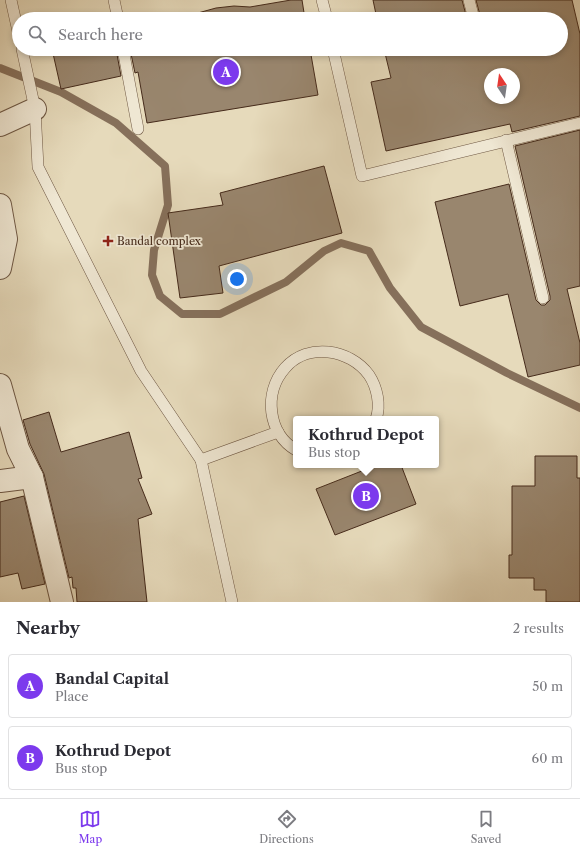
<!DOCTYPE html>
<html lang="en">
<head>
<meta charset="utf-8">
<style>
  :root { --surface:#fff; --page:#f2f2f3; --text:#2b2b33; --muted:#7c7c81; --line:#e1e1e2; --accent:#7c3aed }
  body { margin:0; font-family:"Libre Caslon Text",serif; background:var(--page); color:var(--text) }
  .compass { position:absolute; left:484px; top:68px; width:36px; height:36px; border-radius:50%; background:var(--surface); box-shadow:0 2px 6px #0003; rotate:347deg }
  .you { position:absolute; left:237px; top:279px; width:14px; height:14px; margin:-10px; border:3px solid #fff; border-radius:50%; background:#1a73e8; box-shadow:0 0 0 6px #1a73e833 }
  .badge { display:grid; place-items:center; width:26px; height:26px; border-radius:50%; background:var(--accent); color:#fff; font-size:13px; font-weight:700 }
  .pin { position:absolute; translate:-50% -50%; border:2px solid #fff; box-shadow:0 1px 4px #0006 }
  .popup { position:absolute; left:293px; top:416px; width:146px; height:52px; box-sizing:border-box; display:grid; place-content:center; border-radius:4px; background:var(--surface); filter:drop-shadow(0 1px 3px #0005); font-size:13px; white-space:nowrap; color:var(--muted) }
  .popup b { font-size:15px; color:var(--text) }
  .popup::after { content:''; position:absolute; left:50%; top:100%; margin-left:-8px; border:8px solid transparent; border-top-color:var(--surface) }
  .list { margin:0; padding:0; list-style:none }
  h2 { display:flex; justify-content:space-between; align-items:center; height:52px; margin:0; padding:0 16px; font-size:17px }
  h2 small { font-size:13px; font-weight:400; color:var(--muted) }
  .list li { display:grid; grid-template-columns:26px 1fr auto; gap:12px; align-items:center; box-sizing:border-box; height:64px; margin:0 8px 8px; padding:0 8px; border:1px solid var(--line); border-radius:4px }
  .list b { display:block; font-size:15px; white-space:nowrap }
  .list p { margin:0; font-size:13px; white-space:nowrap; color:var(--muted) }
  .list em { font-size:13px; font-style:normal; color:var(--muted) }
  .icon { flex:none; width:22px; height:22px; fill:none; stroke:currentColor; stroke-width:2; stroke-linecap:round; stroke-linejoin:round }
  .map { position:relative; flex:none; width:580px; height:602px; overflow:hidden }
  .search { position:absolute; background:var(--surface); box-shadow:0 2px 6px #0003; left:12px; right:12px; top:12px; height:44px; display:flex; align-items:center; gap:10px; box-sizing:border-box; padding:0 14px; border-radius:22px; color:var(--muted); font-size:15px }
  .sheet { height:196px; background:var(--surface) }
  nav { display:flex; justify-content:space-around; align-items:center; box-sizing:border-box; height:56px; border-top:1px solid var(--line); background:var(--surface); font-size:11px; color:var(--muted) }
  nav a { display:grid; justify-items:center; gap:2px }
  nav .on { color:var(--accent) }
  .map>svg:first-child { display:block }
</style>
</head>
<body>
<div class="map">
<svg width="580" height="602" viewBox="0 0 580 602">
  <rect width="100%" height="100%" fill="#e6dabb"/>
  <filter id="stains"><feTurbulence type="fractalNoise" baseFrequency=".005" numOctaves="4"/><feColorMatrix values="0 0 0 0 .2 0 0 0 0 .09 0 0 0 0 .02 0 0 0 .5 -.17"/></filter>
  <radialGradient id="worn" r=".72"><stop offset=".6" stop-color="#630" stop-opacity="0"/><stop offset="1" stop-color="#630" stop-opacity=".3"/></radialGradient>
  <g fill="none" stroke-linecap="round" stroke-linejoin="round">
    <path stroke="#86705b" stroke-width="8" d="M0,68L61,92L116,123L165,166L168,205L154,250L152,275L160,296L182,314H220L286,282L324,251L341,243L369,251L390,288L421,327L507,373L580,408"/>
  </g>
  <g fill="#99866e" stroke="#462b1b" fill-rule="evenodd">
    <path d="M291,0H302L305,19H176L216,8L234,6L250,7Z"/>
    <path d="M373,0H462L467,19H377Z"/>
    <path d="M476,0H572L580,34V116L512,132L510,124L386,151L371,82L391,78L384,49H561V19H481ZM490,74H514V98H490Z"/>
    <path d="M52,49H116L121,76L61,89Z"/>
    <path d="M130,49H310L318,95L147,123L138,72L135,73Z"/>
    <path d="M580,130V286L567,289L580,343V365L528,377L508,294L460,306L435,202L509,184L536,300L541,305H545L550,300V296L515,146Z"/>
    <path d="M324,166L342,233L219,266L223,293L180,298L168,213L223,205L220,193Z"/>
    <path d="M49,412L61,452L129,432L142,478L138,479L152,514L138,519L147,602H77L76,588H73L72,577L69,578L44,474L30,444L23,420Z"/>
    <path d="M535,456H577V478H580V602H546V590H534V578H509V555H512V486H535Z"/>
    <path d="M377,465H401L416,504L335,535L316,489Z"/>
    <path d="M24,496L45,584L22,589L18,573L0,577V502Z"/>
  </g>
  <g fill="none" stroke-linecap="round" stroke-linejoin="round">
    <g stroke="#6e5743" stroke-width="12">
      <g id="lane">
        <path d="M11,0L19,36"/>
        <path d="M114,0L118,19"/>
        <path d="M322,0L327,19"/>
        <path d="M469,0L474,19"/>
        <path d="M22,49L35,109L38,167L141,371L201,460L232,602"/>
        <path d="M123,49L138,129"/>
        <path d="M333,49L362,176L580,123"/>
        <path d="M506,140L543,298"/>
        <path d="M296,450C268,434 263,393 285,368C308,342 350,349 369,375C377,387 381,405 376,419"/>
        <path d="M201,460L278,432"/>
      </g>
    </g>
    <g stroke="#6e5743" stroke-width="24">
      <g id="street">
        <path d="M0,125L35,109"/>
        <path d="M0,205L6,239L0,268"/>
        <path d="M0,385L18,449L32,477L62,602"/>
        <path d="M0,481L32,477"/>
      </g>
    </g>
    <use href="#lane" stroke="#efe7d3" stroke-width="11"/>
    <use href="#street" stroke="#efe7d3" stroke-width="22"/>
  </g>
  <path fill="#8f2418" stroke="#efe7d3" stroke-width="1.5" d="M106 235h4v4h4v4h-4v4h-4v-4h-4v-4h4z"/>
  <g text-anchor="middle" stroke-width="3.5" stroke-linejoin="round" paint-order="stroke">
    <g font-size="11" fill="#462b1b" stroke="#efe7d3" text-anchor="start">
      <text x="117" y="245">Bandal complex</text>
    </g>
  </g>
  <rect width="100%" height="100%" filter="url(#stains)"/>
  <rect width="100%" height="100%" fill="url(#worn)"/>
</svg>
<svg class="compass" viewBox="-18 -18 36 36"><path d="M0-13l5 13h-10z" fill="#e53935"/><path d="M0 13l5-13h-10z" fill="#7c7c81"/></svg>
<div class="you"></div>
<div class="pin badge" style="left:226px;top:72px">A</div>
<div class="pin badge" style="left:366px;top:496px">B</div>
<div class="popup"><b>Kothrud Depot</b>Bus stop</div>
<div class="search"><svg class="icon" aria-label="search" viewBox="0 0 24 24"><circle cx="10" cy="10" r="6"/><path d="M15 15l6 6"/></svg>Search here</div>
</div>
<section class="sheet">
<h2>Nearby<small>2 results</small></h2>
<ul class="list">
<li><span class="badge">A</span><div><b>Bandal Capital</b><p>Place</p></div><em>50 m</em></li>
<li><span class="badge">B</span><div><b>Kothrud Depot</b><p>Bus stop</p></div><em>60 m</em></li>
</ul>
</section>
<nav>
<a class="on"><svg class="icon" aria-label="map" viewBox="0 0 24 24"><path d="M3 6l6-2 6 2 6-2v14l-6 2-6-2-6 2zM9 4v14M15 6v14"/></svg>Map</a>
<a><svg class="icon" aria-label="directions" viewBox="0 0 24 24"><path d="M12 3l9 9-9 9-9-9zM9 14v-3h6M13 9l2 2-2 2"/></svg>Directions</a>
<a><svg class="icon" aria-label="saved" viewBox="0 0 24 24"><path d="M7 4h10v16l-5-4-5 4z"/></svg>Saved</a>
</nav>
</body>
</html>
